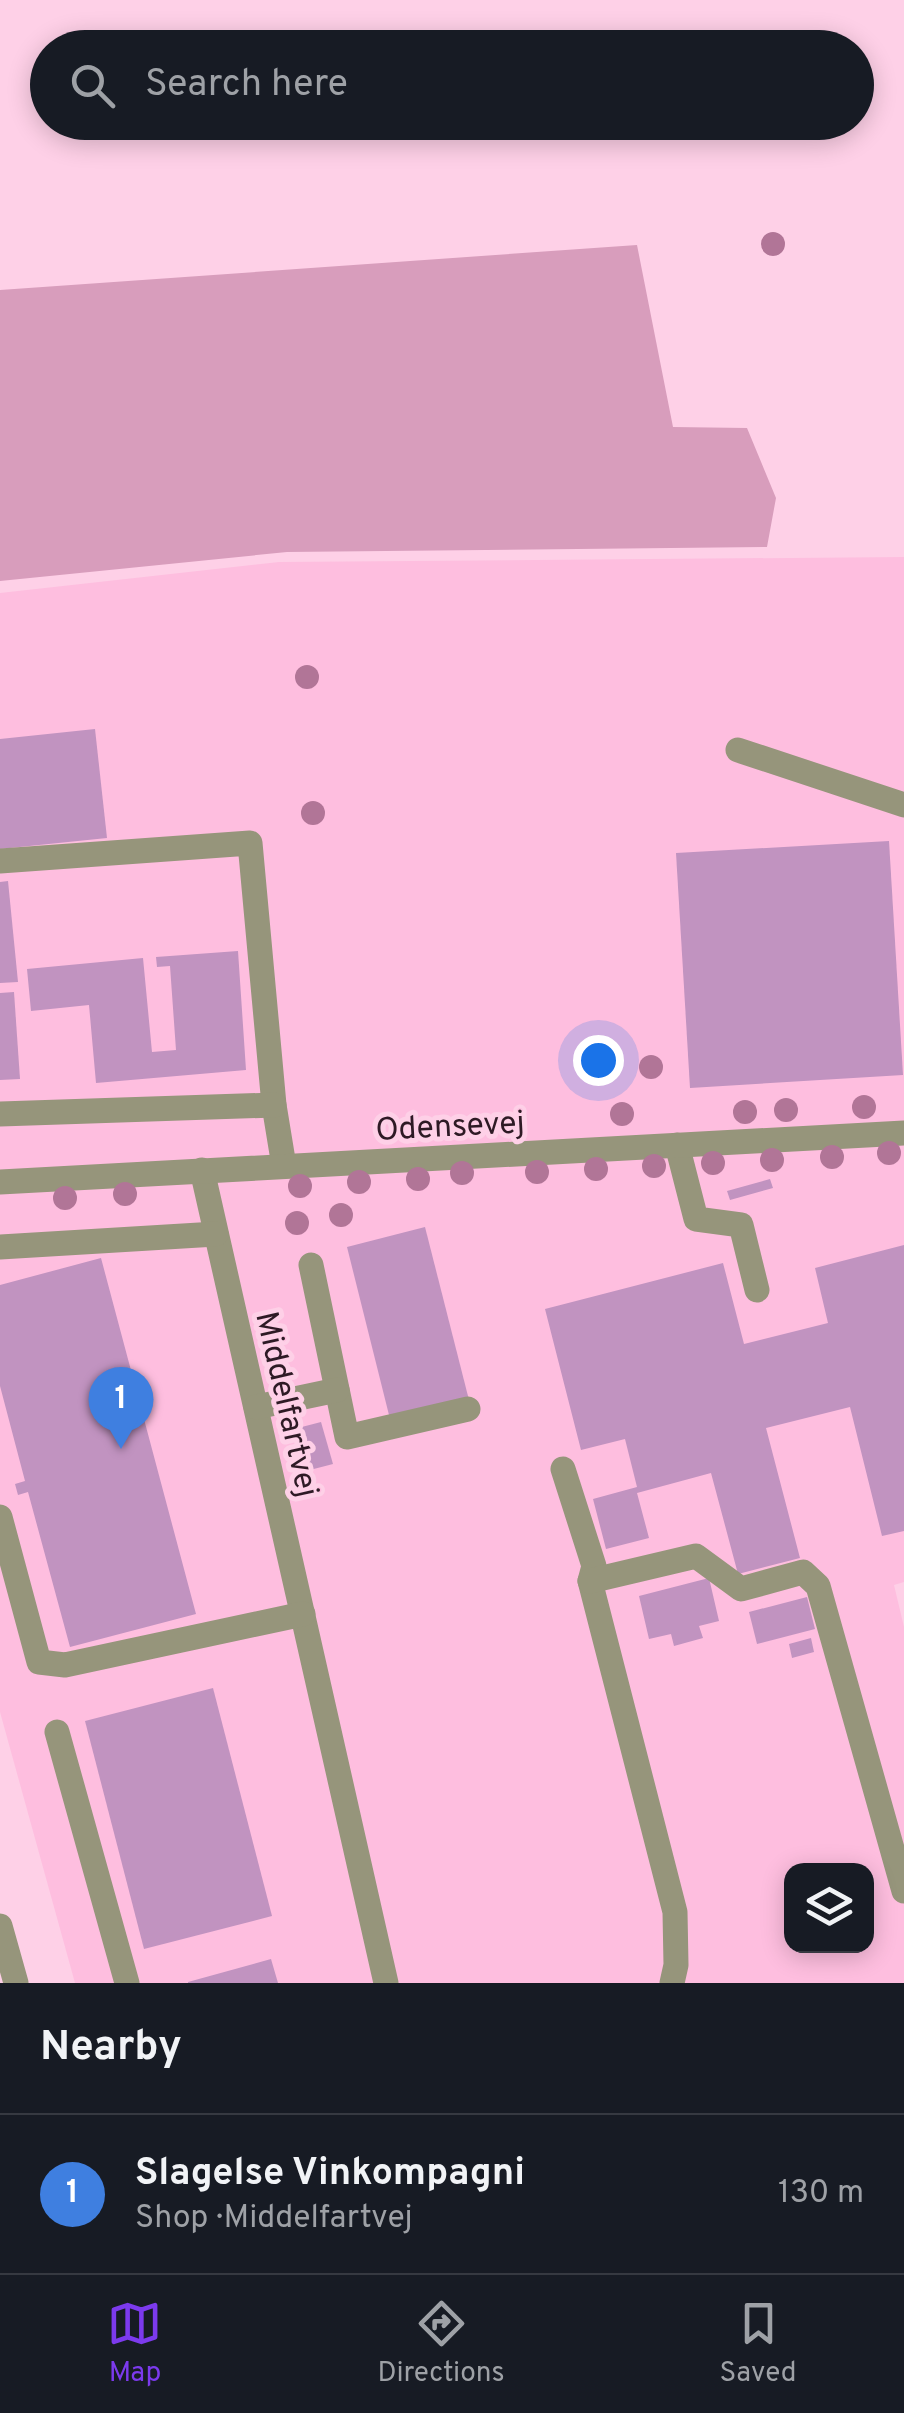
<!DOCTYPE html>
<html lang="en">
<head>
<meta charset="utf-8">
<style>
  :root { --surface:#171b24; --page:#242831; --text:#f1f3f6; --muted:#9ea1a6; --line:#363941; --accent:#7c3aed }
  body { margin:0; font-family:Overpass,sans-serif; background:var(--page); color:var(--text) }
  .controls { position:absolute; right:30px; bottom:30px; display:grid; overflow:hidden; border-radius:20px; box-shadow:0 5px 25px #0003 }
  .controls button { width:90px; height:90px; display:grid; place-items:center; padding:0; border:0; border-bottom:2px solid var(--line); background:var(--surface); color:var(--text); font:50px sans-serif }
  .you { position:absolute; left:598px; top:1060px; width:35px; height:35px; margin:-25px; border:8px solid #fff; border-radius:50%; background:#1a73e8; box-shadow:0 0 0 15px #1a73e833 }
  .badge { display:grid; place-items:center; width:65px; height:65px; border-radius:50%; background:var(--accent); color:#fff; font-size:32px; font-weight:700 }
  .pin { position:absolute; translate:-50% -82px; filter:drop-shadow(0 2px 5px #0008) }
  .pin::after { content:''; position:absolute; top:52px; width:35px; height:30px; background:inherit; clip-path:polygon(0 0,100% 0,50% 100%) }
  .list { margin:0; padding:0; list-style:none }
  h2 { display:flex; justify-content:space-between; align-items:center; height:130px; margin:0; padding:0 40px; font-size:42px }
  h2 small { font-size:32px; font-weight:400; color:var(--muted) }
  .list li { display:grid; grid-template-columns:65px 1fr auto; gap:30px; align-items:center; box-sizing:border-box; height:160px; padding:0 40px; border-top:2px solid var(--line) }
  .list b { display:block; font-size:38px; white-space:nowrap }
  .list p { margin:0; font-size:32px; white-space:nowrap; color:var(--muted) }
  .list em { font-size:32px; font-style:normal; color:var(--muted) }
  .icon { flex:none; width:55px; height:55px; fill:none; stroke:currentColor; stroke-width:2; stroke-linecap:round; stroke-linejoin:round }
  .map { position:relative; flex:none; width:904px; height:1983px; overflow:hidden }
  .search { position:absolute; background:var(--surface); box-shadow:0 5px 25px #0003; left:30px; right:30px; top:30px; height:110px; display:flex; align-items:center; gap:25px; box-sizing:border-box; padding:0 35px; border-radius:55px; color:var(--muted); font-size:38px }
  .sheet { height:290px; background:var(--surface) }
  nav { display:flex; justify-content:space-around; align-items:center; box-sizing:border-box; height:140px; border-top:2px solid var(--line); background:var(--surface); font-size:28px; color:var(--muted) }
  nav a { display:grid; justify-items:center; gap:5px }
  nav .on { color:var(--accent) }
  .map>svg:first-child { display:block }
</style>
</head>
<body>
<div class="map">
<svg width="904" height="1983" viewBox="0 0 904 1983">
  <rect width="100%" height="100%" fill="#fed0e7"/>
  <path fill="#febedf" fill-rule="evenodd" d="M904,557V1582L894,1585L904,1627V1983H75L0,1712V593L279,562ZM792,1870H866V1946H792Z"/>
  <path fill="#d89dbc" d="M637,245L673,427L747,428L776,498L767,547L287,552L0,581V290Z"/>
  <g fill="#c193c0">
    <path d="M95,729L107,838L0,849V739Z"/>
    <path d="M889,841L903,1075L690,1088L676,853Z"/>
    <path d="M8,881L18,982L0,983V882Z"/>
    <path d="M238,951L246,1070L96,1083L89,1005L31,1011L27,969L143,958L152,1052L176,1050L170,966L157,967L156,957Z"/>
    <path d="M14,992L20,1079L0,1080V993Z"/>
    <path d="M770,1179L773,1188L730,1200L727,1191Z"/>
    <path d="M425,1227L469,1400L390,1419L347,1247Z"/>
    <path d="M904,1245V1531L882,1536L850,1407L766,1428L800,1558L738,1574L711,1473L637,1493L649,1538L606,1549L593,1499L637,1487L625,1439L581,1450L545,1309L723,1263L744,1344L828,1323L815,1268Z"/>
    <path d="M101,1258L196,1614L70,1647L28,1492L18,1495L15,1484L25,1481L0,1386V1285Z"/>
    <path d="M321,1422L333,1464L306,1471L294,1429Z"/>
    <path d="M709,1578L719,1621L699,1626L703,1638L674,1646L671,1634L649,1639L639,1596Z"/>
    <path d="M807,1597L815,1629L757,1644L749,1612Z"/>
    <path d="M811,1638L814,1652L792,1658L789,1644Z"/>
    <path d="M213,1688L272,1916L144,1949L85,1721Z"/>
    <path d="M271,1959L278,1983H188V1982Z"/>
  </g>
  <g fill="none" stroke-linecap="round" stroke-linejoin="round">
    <g stroke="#96957b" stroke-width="25">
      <path d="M738,750L904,805"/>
      <path d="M0,861L250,843L274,1105L284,1166"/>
      <path d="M0,1114L274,1105"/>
      <path d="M677,1145L696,1219L741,1225L757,1290"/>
      <path d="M202,1170L386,1983"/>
      <path d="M0,1182L904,1133"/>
      <path d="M0,1247L216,1234"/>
      <path d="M311,1265L347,1437L468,1409"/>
      <path d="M256,1407L337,1390"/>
      <path d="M563,1469L594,1566L590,1581L675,1912L676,1965L672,1983"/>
      <path d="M0,1517L39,1662L65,1665L303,1614"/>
      <path d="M590,1581L696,1556L741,1589L803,1572L818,1586L904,1891"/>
      <path d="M57,1732L127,1983"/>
      <path d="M0,1926L16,1983"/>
    </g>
  </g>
  <g fill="#b17597">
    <circle cx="773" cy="244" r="12"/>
    <circle cx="307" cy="677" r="12"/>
    <circle cx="313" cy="813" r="12"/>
    <circle cx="651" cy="1067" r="12"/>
    <circle cx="864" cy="1107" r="12"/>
    <circle cx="786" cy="1110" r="12"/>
    <circle cx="745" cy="1112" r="12"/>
    <circle cx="622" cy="1114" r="12"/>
    <circle cx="889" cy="1153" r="12"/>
    <circle cx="832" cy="1157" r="12"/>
    <circle cx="772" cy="1160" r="12"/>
    <circle cx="713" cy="1163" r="12"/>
    <circle cx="654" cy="1166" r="12"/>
    <circle cx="596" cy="1169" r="12"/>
    <circle cx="537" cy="1172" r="12"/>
    <circle cx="462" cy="1173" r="12"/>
    <circle cx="418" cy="1179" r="12"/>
    <circle cx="359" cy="1182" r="12"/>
    <circle cx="300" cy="1186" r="12"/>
    <circle cx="125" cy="1194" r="12"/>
    <circle cx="65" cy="1198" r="12"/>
    <circle cx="341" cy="1215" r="12"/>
    <circle cx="297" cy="1223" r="12"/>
  </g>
  <g text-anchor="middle" stroke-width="10" stroke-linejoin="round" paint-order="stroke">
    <g font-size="32" fill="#2e1a25" stroke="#fed0e7">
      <text transform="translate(450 1125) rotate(-3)" y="11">Odensevej</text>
      <text transform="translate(288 1404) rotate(77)" y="11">Middelfartvej</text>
    </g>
  </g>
</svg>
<div class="controls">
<button><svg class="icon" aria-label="layers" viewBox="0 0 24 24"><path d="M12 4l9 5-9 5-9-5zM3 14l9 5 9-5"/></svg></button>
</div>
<div class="you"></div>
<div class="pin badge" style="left:121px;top:1449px;background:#3f7fe0">1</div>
<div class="search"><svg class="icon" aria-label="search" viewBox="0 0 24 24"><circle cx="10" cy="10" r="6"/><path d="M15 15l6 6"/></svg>Search here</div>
</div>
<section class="sheet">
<h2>Nearby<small></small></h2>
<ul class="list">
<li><span class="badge" style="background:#3f7fe0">1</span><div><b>Slagelse Vinkompagni</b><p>Shop · Middelfartvej</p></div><em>130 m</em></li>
</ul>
</section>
<nav>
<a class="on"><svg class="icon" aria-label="map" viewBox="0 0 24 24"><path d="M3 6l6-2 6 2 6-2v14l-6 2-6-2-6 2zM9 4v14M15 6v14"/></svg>Map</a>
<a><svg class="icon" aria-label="directions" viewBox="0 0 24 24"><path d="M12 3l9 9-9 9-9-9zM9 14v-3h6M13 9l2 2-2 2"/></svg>Directions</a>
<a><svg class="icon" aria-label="saved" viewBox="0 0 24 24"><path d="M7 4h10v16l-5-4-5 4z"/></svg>Saved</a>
</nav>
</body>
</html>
